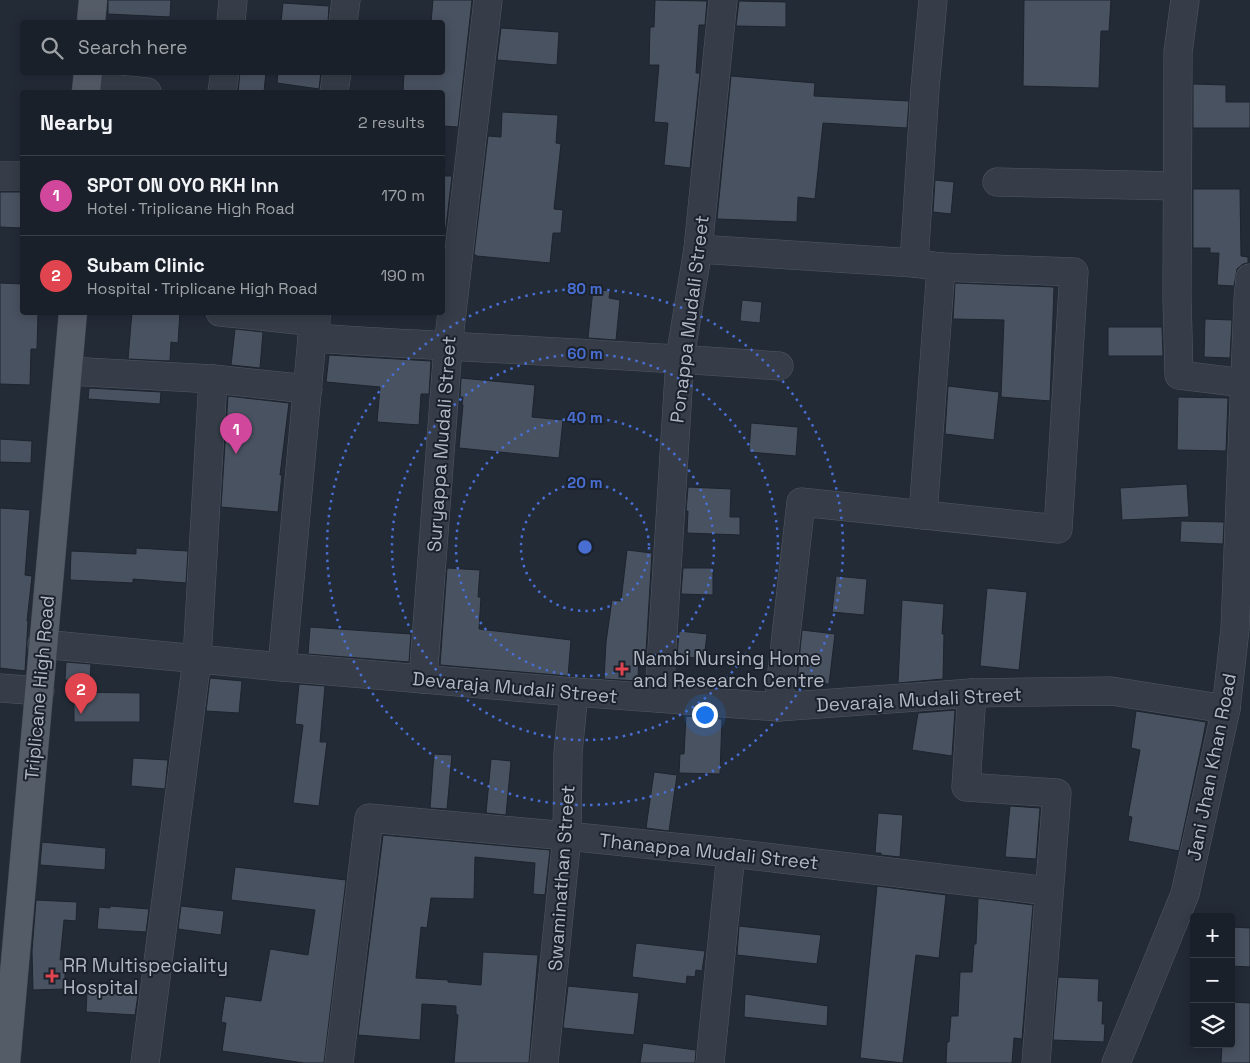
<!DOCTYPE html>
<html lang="en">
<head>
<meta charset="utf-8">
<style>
  :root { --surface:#1a2029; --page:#272d35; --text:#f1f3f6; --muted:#9fa3a8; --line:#383e46; --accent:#0b8043 }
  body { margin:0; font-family:"Space Grotesk",sans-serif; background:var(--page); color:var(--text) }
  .controls { position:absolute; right:15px; bottom:15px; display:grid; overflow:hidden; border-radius:5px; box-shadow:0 2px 12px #0003 }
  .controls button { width:45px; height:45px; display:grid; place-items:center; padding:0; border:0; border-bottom:1px solid var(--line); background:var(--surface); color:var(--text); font:25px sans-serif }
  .you { position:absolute; left:704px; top:714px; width:18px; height:18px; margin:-12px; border:4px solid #fff; border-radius:50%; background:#1a73e8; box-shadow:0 0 0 8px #1a73e833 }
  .badge { display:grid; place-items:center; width:32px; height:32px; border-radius:50%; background:var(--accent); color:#fff; font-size:16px; font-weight:700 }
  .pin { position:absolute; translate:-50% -41px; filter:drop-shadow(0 1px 2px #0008) }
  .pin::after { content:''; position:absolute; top:26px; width:18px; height:15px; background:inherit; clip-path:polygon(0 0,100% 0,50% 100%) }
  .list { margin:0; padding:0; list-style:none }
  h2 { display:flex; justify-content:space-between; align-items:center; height:65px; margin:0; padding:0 20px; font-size:21px }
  h2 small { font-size:16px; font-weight:400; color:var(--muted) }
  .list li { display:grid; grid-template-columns:32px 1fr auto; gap:15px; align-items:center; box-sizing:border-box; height:80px; padding:0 20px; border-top:1px solid var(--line) }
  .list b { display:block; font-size:19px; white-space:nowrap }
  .list p { margin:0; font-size:16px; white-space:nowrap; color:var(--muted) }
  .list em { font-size:16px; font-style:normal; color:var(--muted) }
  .icon { flex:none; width:28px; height:28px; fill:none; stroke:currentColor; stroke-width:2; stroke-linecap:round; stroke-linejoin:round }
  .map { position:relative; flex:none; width:1250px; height:1063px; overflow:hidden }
  .search { position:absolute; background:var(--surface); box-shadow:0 2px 12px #0003; left:20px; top:20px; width:425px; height:55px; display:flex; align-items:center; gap:12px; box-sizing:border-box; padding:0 18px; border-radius:5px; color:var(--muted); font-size:19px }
  .panel { position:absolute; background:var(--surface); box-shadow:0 2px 12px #0003; left:20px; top:90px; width:425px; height:225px; border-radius:5px }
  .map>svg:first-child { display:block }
</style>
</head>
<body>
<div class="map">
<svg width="1250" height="1063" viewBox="0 0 1250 1063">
  <rect width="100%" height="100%" fill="#232b37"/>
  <g fill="#495261" stroke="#1d242e">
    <path d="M108,0H171L170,17L108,14Z"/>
    <path d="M433,0H472L458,127L442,126V92H403L404,72H442V22H431Z"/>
    <path d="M655,0L707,1L705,25H699L696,73H700L690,168L664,165L668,123L654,122L659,65H649L650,27H654Z"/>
    <path d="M1024,0H1111L1109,31H1101L1099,88L1023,86Z"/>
    <path d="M739,1L786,2V27L736,26Z"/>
    <path d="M283,3L329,6L328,22H281Z"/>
    <path d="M501,28L559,32L557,65L497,60Z"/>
    <path d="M240,72H266L264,92H238Z"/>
    <path d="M278,72H321L319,89L277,83Z"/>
    <path d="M731,76L815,83L814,96L909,101L907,128L823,123L815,199L798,197L797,222L717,219Z"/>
    <path d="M1193,84L1226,85V102H1250V128H1193Z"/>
    <path d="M502,112L558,115L556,143L561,144L554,209L563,210L561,233H553L550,263L477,256L474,254L488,136L501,137Z"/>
    <path d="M442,176H452L443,252H442Z"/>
    <path d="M935,180L954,182L951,214L933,212Z"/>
    <path d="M1193,189H1240L1241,256L1248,257V263L1243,264L1237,269L1234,286L1217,285L1219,253H1210V248H1193Z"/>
    <path d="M0,192H22V228L0,227Z"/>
    <path d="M0,283L22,284V312H38L37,349H31L30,385L0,384Z"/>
    <path d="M955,283L1054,287L1050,401L1001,397L1004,320L953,319Z"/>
    <path d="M593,289L610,291L609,298L620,300L616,340L588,338Z"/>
    <path d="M742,300L762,302L760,323L740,321Z"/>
    <path d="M132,312H180L178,343L171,342L170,361L128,359Z"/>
    <path d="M1205,319L1232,320L1230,358L1204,357Z"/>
    <path d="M1108,327H1162L1163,356H1108Z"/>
    <path d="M235,329L263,332L260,368L231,365Z"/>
    <path d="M329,355L431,361L429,394H421L419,425L377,422L380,387L326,382Z"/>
    <path d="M461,378L535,385L532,417L563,420L559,458L459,448L463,405H462L463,397H460Z"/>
    <path d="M948,386L999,392L994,440L945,434Z"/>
    <path d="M89,388L161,392L160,404L88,399Z"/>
    <path d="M228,396L289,403L280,475H282L278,512L221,507Z"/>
    <path d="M1178,397L1228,398L1226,451L1177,450Z"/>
    <path d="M751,423L798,427L796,456L749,452Z"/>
    <path d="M0,439L32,441L31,463L0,462Z"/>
    <path d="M1187,484L1189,517L1122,520L1120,488Z"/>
    <path d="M688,487L731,489L730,517H740V535L687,533L688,511H686Z"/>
    <path d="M0,508L30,510L25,575L32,576L27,621H28L25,671L0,668Z"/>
    <path d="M1181,521L1224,522L1223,544L1180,542Z"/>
    <path d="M136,548L188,551L186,583L133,579V583L70,580L71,551L136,554Z"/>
    <path d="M627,550L652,553L646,652L639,651L638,681L604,679L606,642L612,600L621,601Z"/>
    <path d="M447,568L480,570L478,597H481L479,629L571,640L568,676L440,665Z"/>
    <path d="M683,568H713V595L681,594Z"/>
    <path d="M836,576L867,579L864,615L832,612Z"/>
    <path d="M987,588L1027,592L1019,670L980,666Z"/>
    <path d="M902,600L944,604L942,634H944L943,679L898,683Z"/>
    <path d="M310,627L411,634L409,662L308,654Z"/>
    <path d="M802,630L835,634L829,684L797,681Z"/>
    <path d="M679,631L707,634L704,659L677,656Z"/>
    <path d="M66,662L91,664L90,682L65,680Z"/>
    <path d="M210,678L242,681L239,713L206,711Z"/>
    <path d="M299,684L325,686L320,742H327L319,806L293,803L303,725L295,724Z"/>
    <path d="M74,692L140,693V722H74Z"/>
    <path d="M955,710L952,756L912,750L918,713Z"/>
    <path d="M1136,711L1206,722L1202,743L1179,851L1128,841L1132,817L1128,816L1140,750L1131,748Z"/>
    <path d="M686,716L722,719L720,774L679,773L680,754H684Z"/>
    <path d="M434,754L452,755L447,809L430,808Z"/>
    <path d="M133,758L168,760L165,789L131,786Z"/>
    <path d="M491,759L511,761L506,815L486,813Z"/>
    <path d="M654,772L677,775L669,831L646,828Z"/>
    <path d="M1010,806L1040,808L1036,859L1005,857Z"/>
    <path d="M878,813L903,815L900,857L881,855V853H875Z"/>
    <path d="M383,835L550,850L545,895L533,894L535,863L475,857L474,899L431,898L427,928L421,927L416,978L448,980V982L481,985L483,952L538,955L529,1063H454L458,1015L456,1014V1006L422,1004L420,1040L358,1035Z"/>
    <path d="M42,842L106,848L105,870L40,865Z"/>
    <path d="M235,867L346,880L324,1063H304L222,1051L226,1023L221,1022L225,996L261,1001L270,949L308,955L315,910L231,900Z"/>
    <path d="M877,886L946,895L939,958L916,955L903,1063L860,1058Z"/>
    <path d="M978,898L1033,905L1022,1039L1014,1038L1012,1063H946L947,1042H949L951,1016H958L960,972H972L974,944H976Z"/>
    <path d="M36,900L77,902L76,921L64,920L60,960L65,959V989L33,990L32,951Z"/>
    <path d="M110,906L149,909L146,932L97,929L99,907L110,908Z"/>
    <path d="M181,906L224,911L221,935L178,929Z"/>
    <path d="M739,926L821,935L817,964L737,955Z"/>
    <path d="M1231,927L1250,928V967L1231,966Z"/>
    <path d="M636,943L705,951L702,971L696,970L695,977L687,976L686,984L632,977Z"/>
    <path d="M1058,977L1099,979L1098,1001H1103L1102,1024H1105L1104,1042L1053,1040Z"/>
    <path d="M568,986L639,993L634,1035L563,1028Z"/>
    <path d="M87,992L138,995L135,1015L86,1012Z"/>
    <path d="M745,994L828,1006L827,1026L744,1017Z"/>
    <path d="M1231,1002L1250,1003V1063H1221L1222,1044H1231Z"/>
    <path d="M643,1043L696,1050L695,1063H640Z"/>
  </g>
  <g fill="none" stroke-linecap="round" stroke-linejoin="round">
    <g stroke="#515862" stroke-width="29">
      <g id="minor">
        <path d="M1185,0L1178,52L1177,297L1179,375L1244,383"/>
        <path d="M231,22L233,0"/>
        <path d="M343,22L346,0"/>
        <path d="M87,86L147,92"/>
        <path d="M222,92L225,72"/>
        <path d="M334,92L337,72"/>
        <path d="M0,176H22"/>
        <path d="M997,182L1177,186"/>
        <path d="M698,249L914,263L941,267L1074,272L1058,529L801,502L778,707"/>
        <path d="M914,263L925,88L933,0"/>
        <path d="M220,312L316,322"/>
        <path d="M312,338C467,348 623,354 779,366"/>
        <path d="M68,371L213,379L308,389"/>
        <path d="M923,515L941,267"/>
        <path d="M42,644L282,667L574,692L778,707L972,693L1111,691L1226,709"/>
        <path d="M282,667L312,338L317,312"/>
        <path d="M423,679L448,347L488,0"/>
        <path d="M0,688L40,691"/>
        <path d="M972,693L966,787L1057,793L1036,1063"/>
        <path d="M659,698L680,358L698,249L723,0"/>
        <path d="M145,1063L197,659L213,379"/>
        <path d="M339,1063L369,818L567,836L731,853L1048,891"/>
        <path d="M544,1063L567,836L568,753L574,692"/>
        <path d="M710,1063L731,853"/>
        <path d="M1116,1063L1185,894L1226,709L1235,629L1248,300L1250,278"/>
      </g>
    </g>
    <g stroke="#3f4651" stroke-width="29">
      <g id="major">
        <path d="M91,22L93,0"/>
        <path d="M86,92L88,72"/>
        <path d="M6,1063L73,312"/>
      </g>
    </g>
    <use href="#minor" stroke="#363d48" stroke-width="28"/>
    <use href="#major" stroke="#545c68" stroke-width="28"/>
  </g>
  <g fill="none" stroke="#496ed2" stroke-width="2.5" stroke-dasharray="2.5 5">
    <circle cx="585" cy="547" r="64"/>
    <circle cx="585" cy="547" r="129"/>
    <circle cx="585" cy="547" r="193"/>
    <circle cx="585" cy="547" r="258"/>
  </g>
  <g fill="#e0444e" stroke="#1b222c" stroke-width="2">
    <path d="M619.5 661.5h5v5h5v5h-5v5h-5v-5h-5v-5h5z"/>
    <path d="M49.5 968.5h5v5h5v5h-5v5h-5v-5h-5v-5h5z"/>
  </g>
  <g text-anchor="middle" stroke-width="4" stroke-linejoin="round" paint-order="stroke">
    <g font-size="19" fill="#b1b8c4" stroke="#1b222c">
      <text transform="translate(689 319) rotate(-83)" y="7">Ponappa Mudali Street</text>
      <text transform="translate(441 444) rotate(-86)" y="7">Suryappa Mudali Street</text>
      <text transform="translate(515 687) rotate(5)" y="7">Devaraja Mudali Street</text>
      <text transform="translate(39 688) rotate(-85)" y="7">Triplicane High Road</text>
      <text transform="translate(919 699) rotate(-3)" y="7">Devaraja Mudali Street</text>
      <text transform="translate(1211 767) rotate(-79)" y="7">Jani Jhan Khan Road</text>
      <text transform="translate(709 851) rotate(6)" y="7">Thanappa Mudali Street</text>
      <text transform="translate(561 878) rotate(-86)" y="7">Swaminathan Street</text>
    </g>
    <g font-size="19" fill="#b1b8c4" stroke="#1b222c" text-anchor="start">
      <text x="633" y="665">Nambi Nursing Home<tspan x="633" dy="22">and Research Centre</tspan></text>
      <text x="63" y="972">RR Multispeciality<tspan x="63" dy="22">Hospital</tspan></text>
    </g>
  </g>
  <circle cx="585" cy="547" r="8" fill="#496ed2" stroke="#1b222c" stroke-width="2.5"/>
  <g font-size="15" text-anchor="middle" font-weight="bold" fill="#496ed2" stroke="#1b222c" stroke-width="4" stroke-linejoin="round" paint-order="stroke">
    <text x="585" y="294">80 m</text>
    <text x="585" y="359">60 m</text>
    <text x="585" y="423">40 m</text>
    <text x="585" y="488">20 m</text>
  </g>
</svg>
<div class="controls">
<button>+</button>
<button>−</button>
<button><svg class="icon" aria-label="layers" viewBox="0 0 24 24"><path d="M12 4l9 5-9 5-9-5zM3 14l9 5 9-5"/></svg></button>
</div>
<div class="you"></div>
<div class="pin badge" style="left:236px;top:454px;background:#d1479c">1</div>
<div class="pin badge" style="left:81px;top:714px;background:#e0444e">2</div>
<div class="search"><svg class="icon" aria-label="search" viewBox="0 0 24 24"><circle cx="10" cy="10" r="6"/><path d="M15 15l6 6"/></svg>Search here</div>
<section class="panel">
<h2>Nearby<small>2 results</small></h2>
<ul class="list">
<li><span class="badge" style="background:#d1479c">1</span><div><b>SPOT ON OYO RKH Inn</b><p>Hotel · Triplicane High Road</p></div><em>170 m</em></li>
<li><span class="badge" style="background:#e0444e">2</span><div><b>Subam Clinic</b><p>Hospital · Triplicane High Road</p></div><em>190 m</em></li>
</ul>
</section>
</div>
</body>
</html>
